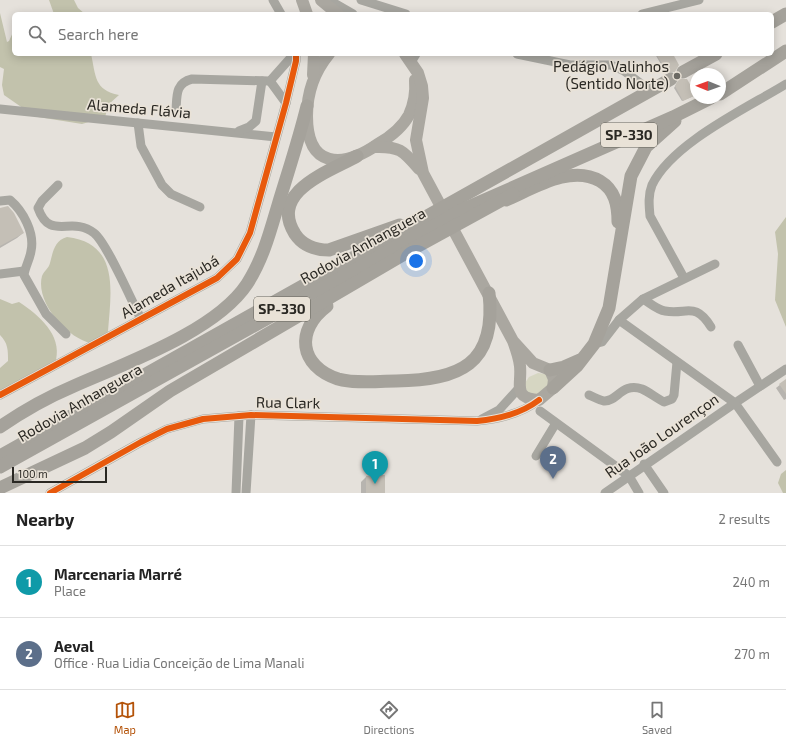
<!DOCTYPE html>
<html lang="en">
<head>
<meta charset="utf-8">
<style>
  :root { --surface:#fff; --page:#f2f2f2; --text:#222; --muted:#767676; --line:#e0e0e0; --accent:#b45309 }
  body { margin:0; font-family:"Exo 2",sans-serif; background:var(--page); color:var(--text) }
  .compass { position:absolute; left:690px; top:68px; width:36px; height:36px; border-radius:50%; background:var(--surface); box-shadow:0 2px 10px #0003; rotate:271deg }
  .scale { position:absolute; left:12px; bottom:10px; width:95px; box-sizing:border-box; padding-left:4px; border:2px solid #2a2823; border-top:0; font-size:11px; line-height:14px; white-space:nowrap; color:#2a2823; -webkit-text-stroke:3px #e9e2d7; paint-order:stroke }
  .you { position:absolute; left:416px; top:261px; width:14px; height:14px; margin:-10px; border:3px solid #fff; border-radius:50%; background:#1a73e8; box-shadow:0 0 0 6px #1a73e833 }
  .badge { display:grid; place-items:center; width:26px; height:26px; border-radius:50%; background:var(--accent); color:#fff; font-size:13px; font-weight:700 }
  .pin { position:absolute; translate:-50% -33px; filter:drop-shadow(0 1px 2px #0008) }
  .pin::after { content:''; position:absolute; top:21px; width:14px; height:12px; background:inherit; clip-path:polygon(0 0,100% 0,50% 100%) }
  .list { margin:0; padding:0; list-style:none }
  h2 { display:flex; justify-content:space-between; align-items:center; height:52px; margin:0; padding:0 16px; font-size:17px }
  h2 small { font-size:13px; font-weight:400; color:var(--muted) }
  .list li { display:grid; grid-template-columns:26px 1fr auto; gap:12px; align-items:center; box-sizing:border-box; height:72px; padding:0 16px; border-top:1px solid var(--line) }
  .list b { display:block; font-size:15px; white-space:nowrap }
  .list p { margin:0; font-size:13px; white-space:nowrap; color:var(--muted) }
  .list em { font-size:13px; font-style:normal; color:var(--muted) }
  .icon { flex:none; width:22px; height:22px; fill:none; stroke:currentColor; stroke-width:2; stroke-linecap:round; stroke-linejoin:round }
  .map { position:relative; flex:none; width:786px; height:493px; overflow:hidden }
  .search { position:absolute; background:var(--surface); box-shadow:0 2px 10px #0003; left:12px; right:12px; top:12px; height:44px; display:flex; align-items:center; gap:10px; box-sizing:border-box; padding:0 14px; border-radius:6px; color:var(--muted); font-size:15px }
  .sheet { height:196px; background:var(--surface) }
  nav { display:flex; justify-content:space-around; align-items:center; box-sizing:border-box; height:56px; border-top:1px solid var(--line); background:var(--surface); font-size:11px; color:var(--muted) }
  nav a { display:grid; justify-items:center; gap:2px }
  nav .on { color:var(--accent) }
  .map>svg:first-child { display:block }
</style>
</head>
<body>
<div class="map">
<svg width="786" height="493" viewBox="0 0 786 493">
  <rect width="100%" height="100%" fill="#e5e1db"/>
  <path fill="#d6d6c2" d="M538,373L545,374L550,380L543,395L527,394L525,383L529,377Z"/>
  <g fill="#c2c2ac">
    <path d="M49,0H74L78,8L85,14H54Z"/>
    <path d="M0,13L7,42L9,41L14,30V54H91C96,76 94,90 119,95L109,104L105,117L82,124L38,117L27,111L4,95L2,85L4,69L0,67Z"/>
    <path d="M786,217V327L775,300L778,254L775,232Z"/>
    <path d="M67,237C120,243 111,292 108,331L106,337L91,343C67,338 35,302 42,276C44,271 49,268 50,263C53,251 55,240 67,237Z"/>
    <path d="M0,299L12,304L19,302C39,315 62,335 56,360L0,394V368L8,361C8,350 8,343 0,335Z"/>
    <path d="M786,470V493H783L778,483L781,474Z"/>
  </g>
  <g fill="#0003">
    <path d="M655,54H672L674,72L666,73Z"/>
    <path d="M678,81L694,96L682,101L674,88Z"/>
    <path d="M0,209L23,233L17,238L0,248Z"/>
    <path d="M786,380V399L784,400L776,388Z"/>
    <path d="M366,477L384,493H361V482Z"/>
  </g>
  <g fill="#c4bfb6">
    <path d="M656,54H673L679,65L675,72H667Z"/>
    <path d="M679,79H687L696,95L683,101L675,86Z"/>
    <path d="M8,206L14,213L24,233L0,246V208Z"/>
    <path d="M786,379V394L779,384Z"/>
    <path d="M375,475H385V493H366V476Z"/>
  </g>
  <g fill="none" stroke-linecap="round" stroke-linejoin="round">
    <g stroke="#a7a6a0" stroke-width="9">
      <path d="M273,0L281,14"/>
      <path d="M329,0L353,14"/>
      <path d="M361,0L406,14"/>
      <path d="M642,14L699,0"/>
      <path d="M517,54L570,65H611L624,71L651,91"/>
      <path d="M411,62L416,54"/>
      <path d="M270,81L286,103"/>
      <path d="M0,109L276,137"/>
      <path d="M176,111C177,96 175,83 192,79L270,81L294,54"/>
      <path d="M138,123L141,146L162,185L171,194L200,207"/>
      <path d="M239,131L249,127L256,121L262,81"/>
      <path d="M58,185L42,201L38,208C50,242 71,215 94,233C107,243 132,302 141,319"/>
      <path d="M0,201L10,200C23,211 35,233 31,251C30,259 25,267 24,275L46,314L66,334"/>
      <path d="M0,274L24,271"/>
      <path d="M684,278L650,216C649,205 648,195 652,185C672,143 747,108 786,84"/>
      <path d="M643,299C650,303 657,310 665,311C687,315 695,301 711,327"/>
      <path d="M619,320L735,403L786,369"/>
      <path d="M594,344L602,342L619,320L643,299L715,264"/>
      <path d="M738,345L760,386"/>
      <path d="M0,395L217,278L237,259L250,233L286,103L296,61V54"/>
      <path d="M589,395C594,397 599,400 604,401C617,402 622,382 642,389C649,392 656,398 664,402L672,399L674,395L677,362"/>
      <path d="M540,411L629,476L639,493"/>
      <path d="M482,419L499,410L519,388"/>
      <path d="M536,456L556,423"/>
      <path d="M644,464L664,493"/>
      <path d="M50,493L141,442L167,429L203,419L251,415L477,421C499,419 521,414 539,400"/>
      <path d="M236,493L239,416"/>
      <path d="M246,493L251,415"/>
      <path d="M605,493L735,403L777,462"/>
    </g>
    <g stroke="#aaa7a0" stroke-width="12">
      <path d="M302,0L307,14"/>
      <path d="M321,0L338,14"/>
      <path d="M329,54C315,71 307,93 307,116C307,168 342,169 378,144C390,137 402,128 409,115C414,104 416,92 415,80"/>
      <path d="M405,54L418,73L422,86L423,98L416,140L423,173L513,341C516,349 519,357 520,366C522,385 512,398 539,400L553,388L554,379L550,370L533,363L513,341"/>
      <path d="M313,75L314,54"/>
      <path d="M374,147C399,146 403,150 419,169"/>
    </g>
    <g stroke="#a5a29b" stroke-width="13">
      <path d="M772,22L786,14"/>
      <path d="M683,72L716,54"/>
      <path d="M720,94L786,51"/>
      <path d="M357,156C331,171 268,191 295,234C303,246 315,250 329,250L400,225"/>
      <path d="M506,200C534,188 571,164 600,181C615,190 618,205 618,222"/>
      <path d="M327,306C295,330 299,366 338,379C356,384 377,381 396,381C459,380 497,365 489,293"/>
      <path d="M550,370L564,367L580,360"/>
      <path d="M553,388L577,366L594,344L609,308L631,176L646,147L675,121"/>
      <path d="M0,427C23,411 48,397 74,386C126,363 216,331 247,284C263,259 270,232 278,205C288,172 299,139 307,106"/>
      <path d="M0,456L671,79"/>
      <path d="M0,467L464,209L673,117L711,98"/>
      <path d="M0,488L85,448L111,432L170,391L418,246L513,194"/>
    </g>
    <g stroke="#e9e2d7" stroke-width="8">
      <g id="cycleway">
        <path d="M0,395L217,278L237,259L250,233L286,103L296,61V54"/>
        <path d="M50,493L141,442L167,429L203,419L251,415L477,421C499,419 521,414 539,400"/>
      </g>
    </g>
    <use href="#cycleway" stroke="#e8590c" stroke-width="6"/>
  </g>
  <circle fill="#6b6963" stroke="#e9e2d7" stroke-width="1.5" cx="677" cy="76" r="4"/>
  <g text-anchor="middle" stroke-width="3.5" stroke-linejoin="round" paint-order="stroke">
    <g fill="#e9e2d7" stroke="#636059" stroke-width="1">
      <rect x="601" y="123" width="56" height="24" rx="3"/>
      <rect x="254" y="297" width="56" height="24" rx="3"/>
    </g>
    <g font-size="14" font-weight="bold" fill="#2a2823">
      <text x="629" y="140">SP-330</text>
      <text x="282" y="314">SP-330</text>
    </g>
    <g font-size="15" fill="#2a2823" stroke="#e9e2d7" text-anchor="end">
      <text x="669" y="72">Pedágio Valinhos<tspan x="669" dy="17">(Sentido Norte)</tspan></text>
    </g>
    <g font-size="15" fill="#2a2823" stroke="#e9e2d7">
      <text transform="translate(139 109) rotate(5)" y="5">Alameda Flávia</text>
      <text transform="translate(363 246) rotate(-29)" y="5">Rodovia Anhanguera</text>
      <text transform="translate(170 287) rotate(-30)" y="5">Alameda Itajubá</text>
      <text transform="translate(80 403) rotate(-30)" y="5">Rodovia Anhanguera</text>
      <text transform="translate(288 403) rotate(1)" y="5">Rua Clark</text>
      <text transform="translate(662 436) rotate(-35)" y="5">Rua João Lourençon</text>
    </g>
  </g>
</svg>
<svg class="compass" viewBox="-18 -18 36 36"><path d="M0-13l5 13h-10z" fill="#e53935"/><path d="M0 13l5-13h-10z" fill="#767676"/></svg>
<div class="scale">100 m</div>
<div class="you"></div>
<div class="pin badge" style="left:375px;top:484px;background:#0f9aa8">1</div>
<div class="pin badge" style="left:553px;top:479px;background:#5c6f8a">2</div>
<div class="search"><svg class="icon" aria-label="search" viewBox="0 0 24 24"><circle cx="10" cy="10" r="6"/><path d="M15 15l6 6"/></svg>Search here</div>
</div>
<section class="sheet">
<h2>Nearby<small>2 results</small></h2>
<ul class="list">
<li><span class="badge" style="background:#0f9aa8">1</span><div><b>Marcenaria Marré</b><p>Place</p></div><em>240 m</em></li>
<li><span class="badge" style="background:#5c6f8a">2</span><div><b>Aeval</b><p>Office · Rua Lidia Conceição de Lima Manali</p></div><em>270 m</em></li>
</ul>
</section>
<nav>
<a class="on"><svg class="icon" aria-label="map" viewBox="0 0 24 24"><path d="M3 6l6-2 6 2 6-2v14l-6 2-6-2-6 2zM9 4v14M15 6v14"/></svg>Map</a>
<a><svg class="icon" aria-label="directions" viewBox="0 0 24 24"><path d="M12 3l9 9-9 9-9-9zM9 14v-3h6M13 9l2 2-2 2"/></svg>Directions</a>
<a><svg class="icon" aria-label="saved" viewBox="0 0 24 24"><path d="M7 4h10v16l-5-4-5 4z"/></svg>Saved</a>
</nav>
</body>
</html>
